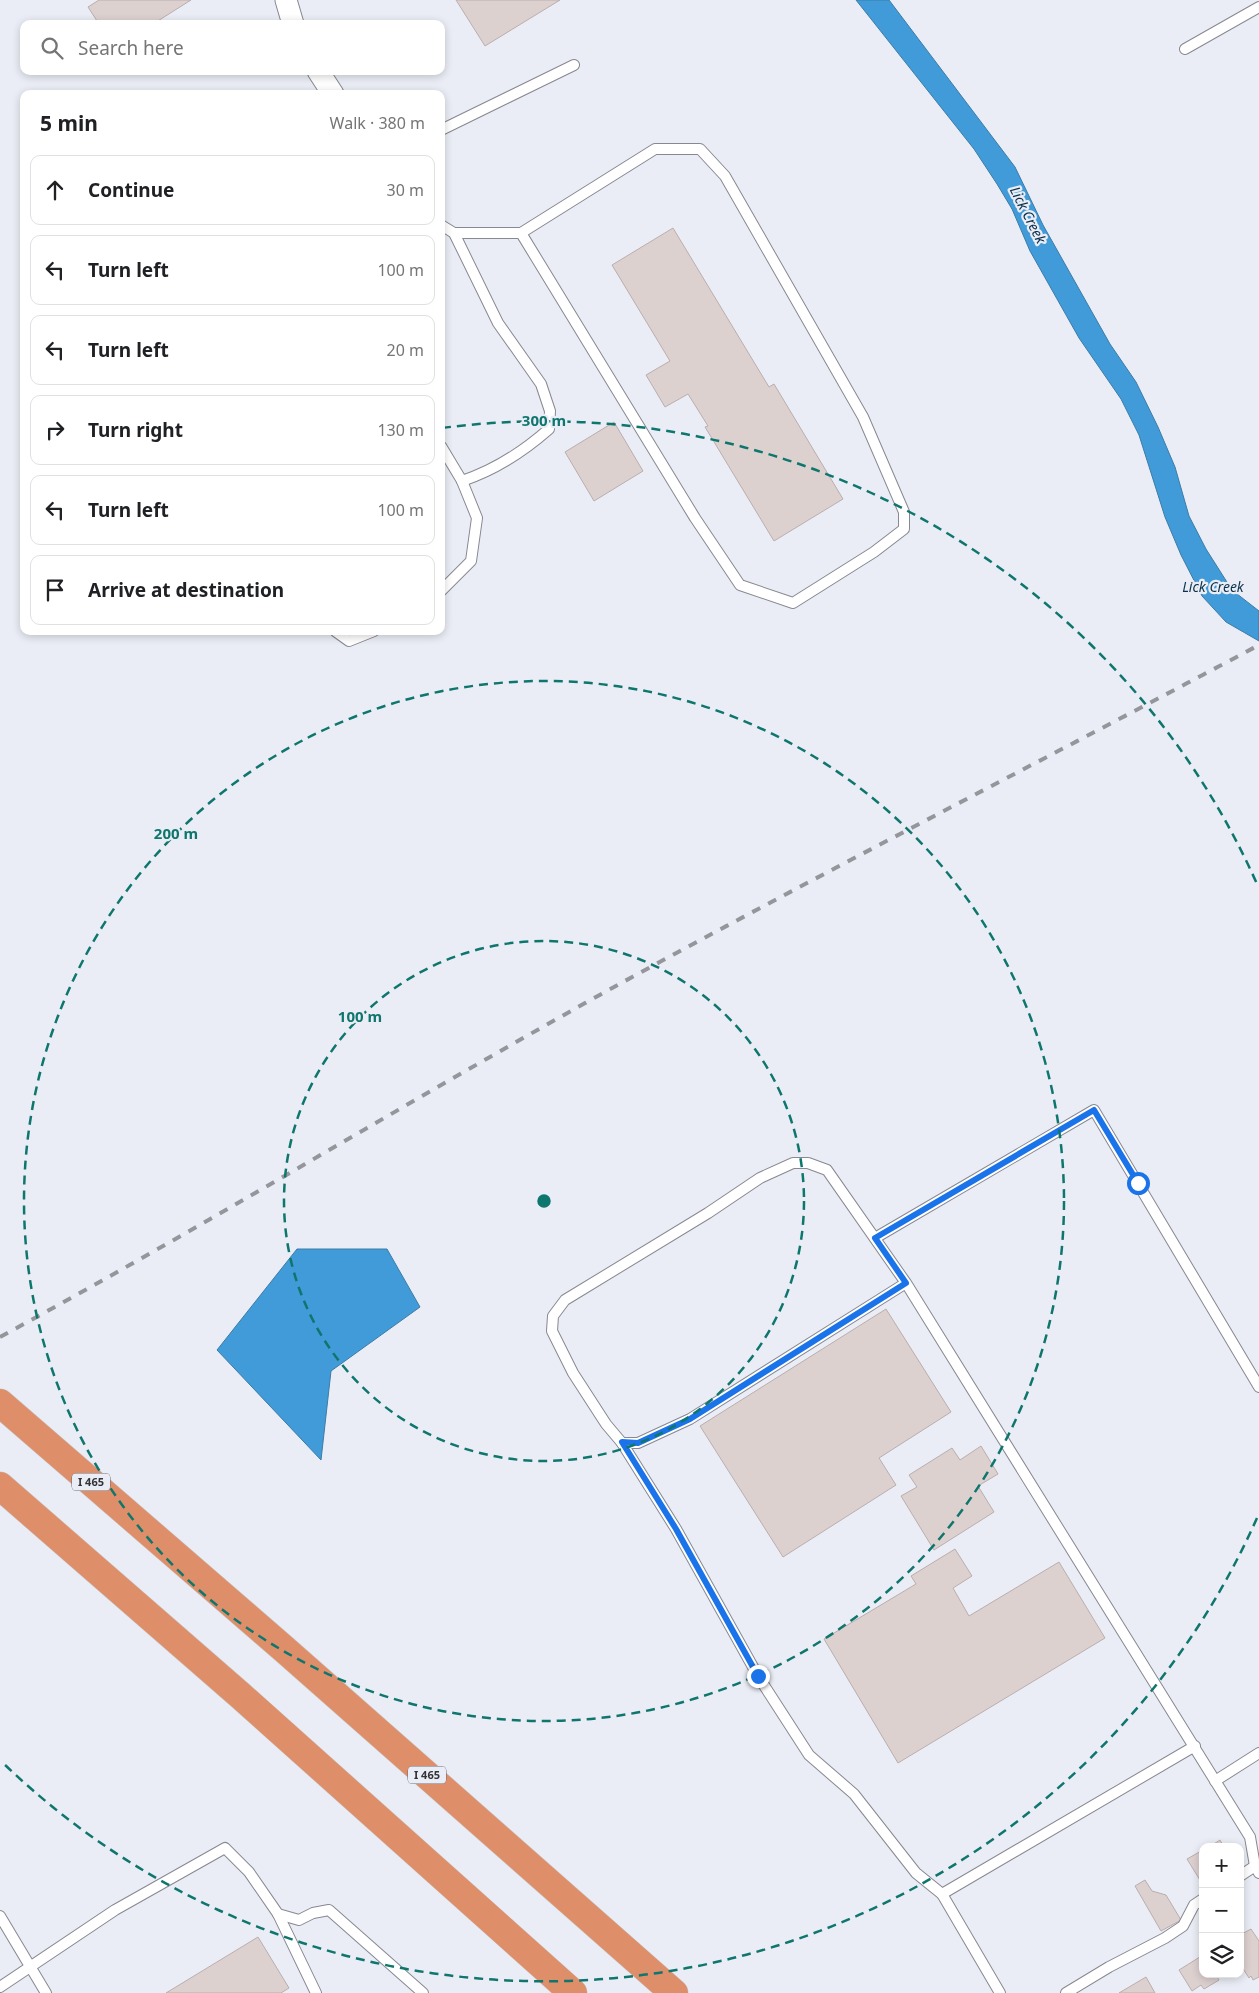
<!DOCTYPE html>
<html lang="en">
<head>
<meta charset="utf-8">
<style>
  :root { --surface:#fff; --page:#f2f2f2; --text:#202124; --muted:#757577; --line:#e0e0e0 }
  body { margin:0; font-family:"Noto Sans",sans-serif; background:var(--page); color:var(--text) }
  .controls { position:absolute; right:15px; bottom:15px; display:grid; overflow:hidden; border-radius:10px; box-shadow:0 2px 8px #0003 }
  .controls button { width:45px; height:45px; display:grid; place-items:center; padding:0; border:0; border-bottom:1px solid var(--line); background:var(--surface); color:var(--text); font:25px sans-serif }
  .stop { position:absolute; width:15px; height:15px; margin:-11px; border:4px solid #1a73e8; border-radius:50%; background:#fff }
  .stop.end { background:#1a73e8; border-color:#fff; box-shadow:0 1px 5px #0008 }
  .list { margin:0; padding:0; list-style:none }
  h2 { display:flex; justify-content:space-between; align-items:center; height:65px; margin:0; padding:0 20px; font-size:21px }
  h2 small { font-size:16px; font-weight:400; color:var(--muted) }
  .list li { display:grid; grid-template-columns:32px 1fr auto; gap:15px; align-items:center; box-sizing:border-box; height:70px; margin:0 10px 10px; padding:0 10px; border:1px solid var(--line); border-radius:10px }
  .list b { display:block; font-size:19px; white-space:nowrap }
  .list em { font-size:16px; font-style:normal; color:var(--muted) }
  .icon { flex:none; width:28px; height:28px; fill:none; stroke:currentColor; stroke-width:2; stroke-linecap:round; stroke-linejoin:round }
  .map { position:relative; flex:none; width:1259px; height:1993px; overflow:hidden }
  .search { position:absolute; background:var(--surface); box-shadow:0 2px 8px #0003; left:20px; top:20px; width:425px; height:55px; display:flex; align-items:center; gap:12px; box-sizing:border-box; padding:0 18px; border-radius:10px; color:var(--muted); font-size:19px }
  .panel { position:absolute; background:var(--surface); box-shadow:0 2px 8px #0003; left:20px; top:90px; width:425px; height:545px; border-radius:10px }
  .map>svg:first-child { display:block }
</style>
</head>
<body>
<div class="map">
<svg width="1259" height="1993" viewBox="0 0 1259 1993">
  <rect width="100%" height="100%" fill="#ebedf6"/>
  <g fill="#419bd8" stroke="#3c7ca7">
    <path d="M856,0H889L1015,167L1043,225L1110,344L1136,382L1158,427L1175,467L1189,516L1206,549L1232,590L1259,611V641L1226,622L1202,596L1181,555L1165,517L1139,435L1121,399L1079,338L1030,251L1012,209L997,184L974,149Z"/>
    <path d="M297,1249H387L420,1307L331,1371L321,1460L217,1350Z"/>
  </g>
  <g fill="#ddd1d0" stroke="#b9aead">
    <path d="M99,0H191L153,24H99L88,7Z"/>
    <path d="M456,0H560L485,46Z"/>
    <path d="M673,228L769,387L774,384L843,499L774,541L705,427L708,426L688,394L665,407L646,375L670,361L612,265Z"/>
    <path d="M614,422L643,471L594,501L565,452Z"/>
    <path d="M886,1309L951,1412L879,1458L896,1485L783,1557L700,1426Z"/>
    <path d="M981,1446L998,1474L978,1486L994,1512L934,1550L901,1496L917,1487L909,1475L952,1448L960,1460Z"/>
    <path d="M955,1549L972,1576L953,1588L969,1616L1059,1562L1105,1638L898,1763L824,1639L916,1584L911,1576Z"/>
    <path d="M1220,1840L1224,1847H1209Z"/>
    <path d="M1203,1850V1885L1187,1859Z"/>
    <path d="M1145,1880L1152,1891L1166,1895L1181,1920L1161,1931L1135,1886Z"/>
    <path d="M1251,1929L1259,1941V1977L1253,1980L1251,1976L1249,1978L1240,1964V1935Z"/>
    <path d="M258,1937L289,1988L281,1993H166Z"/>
    <path d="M1203,1955V1974H1215L1219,1980L1204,1989L1201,1985L1192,1991L1179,1970Z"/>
    <path d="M1146,1977L1155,1993H1119Z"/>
  </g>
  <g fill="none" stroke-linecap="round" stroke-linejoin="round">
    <g stroke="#878891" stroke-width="12">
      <g id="service">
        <path d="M1185,49L1259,7"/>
        <path d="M441,130L574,65"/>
        <path d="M441,225L454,233H521L655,149H700L725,176L863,417L904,512V529L874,552L793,603L740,585L695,518L521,233"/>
        <path d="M441,446L462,481C495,470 524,451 549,429L550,411L541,384L498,323L454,233"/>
        <path d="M441,591L471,561L477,518L462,481"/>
        <path d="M335,631L349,641L374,631"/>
        <path d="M875,1238L1094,1110L1259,1387"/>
        <path d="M906,1283L690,1419L638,1443H622L606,1424L573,1373L552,1331L553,1316L565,1300L708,1213L760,1178L793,1163H808L827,1170L906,1283L1250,1837L1255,1866L1259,1873"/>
        <path d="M622,1443L676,1529L758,1676L809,1755L854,1794L916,1873L942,1894"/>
        <path d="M1215,1781L1259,1753"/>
        <path d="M1240,1876L1255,1866"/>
        <path d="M278,1914L316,1993"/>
        <path d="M0,1916L46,1993"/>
        <path d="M0,1987L115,1910L225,1848L249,1872L278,1914L299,1920L313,1913L329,1910L423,1993"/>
        <path d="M1000,1993L942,1894L1195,1746"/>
        <path d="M1066,1993L1109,1967L1165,1938L1183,1926L1194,1905L1203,1899"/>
      </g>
    </g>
    <g stroke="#878891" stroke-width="23">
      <g id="minor">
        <path d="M286,0L293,24"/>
        <path d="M318,71L333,94"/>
      </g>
    </g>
    <g stroke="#cacacb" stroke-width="29">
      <g id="motorway">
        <path d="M0,1403L284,1649L674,1993"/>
        <path d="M0,1486L241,1696L573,1993"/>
      </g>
    </g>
    <use href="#service" stroke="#fff" stroke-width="10"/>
    <use href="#minor" stroke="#fff" stroke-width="21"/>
    <use href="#motorway" stroke="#de8f6a" stroke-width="28"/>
    <path stroke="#95969c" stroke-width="4" stroke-dasharray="9 9" stroke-linecap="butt" d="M0,1337C214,1221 421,1093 634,976C841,863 1051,756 1259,645"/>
  </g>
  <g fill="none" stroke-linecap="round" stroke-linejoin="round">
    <path stroke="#1a73e8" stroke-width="6" d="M758,1676L676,1529L622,1442L638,1443L690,1419L906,1283L875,1238L1094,1110L1138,1183"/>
  </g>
  <g fill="none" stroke="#0f766e" stroke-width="2.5" stroke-dasharray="9 6">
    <circle cx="544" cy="1201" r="260"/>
    <circle cx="544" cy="1201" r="520"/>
    <path d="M1257 1518A780 780 0 0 1 2 1762M442 428A780 780 0 0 1 1257 884"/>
  </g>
  <g text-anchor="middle" stroke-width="4.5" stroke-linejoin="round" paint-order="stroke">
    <g fill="#ebedf6" stroke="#6a6b70" stroke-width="1">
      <rect x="72" y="1473.5" width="38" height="17" rx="4"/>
      <rect x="408" y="1766.5" width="38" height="17" rx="4"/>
    </g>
    <g font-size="11" font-weight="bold" fill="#323336">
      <text x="91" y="1486">I 465</text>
      <text x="427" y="1779">I 465</text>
    </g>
    <g font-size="14" font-style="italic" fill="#0b324b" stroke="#ebedf6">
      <text transform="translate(1028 215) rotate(63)" y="5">Lick Creek</text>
      <text x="1213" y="592">Lick Creek</text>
    </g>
  </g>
  <circle cx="544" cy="1201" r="8" fill="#0f766e" stroke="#ebedf6" stroke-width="2.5"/>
  <g font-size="15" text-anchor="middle" font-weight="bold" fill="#0f766e" stroke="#ebedf6" stroke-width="4.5" stroke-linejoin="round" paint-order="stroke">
    <text x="544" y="426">300 m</text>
    <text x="176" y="839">200 m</text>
    <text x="360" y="1022">100 m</text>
  </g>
</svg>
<div class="controls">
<button>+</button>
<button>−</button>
<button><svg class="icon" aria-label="layers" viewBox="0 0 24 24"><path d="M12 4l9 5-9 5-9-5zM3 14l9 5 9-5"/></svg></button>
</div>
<div class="stop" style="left:1138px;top:1183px"></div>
<div class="stop end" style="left:758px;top:1676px"></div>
<div class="search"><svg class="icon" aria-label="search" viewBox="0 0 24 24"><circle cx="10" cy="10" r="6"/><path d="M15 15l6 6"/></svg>Search here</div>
<section class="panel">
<h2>5 min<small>Walk · 380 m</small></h2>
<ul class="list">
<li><svg class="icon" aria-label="ahead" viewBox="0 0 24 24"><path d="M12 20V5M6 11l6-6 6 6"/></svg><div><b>Continue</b></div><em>30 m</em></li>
<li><svg class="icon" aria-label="left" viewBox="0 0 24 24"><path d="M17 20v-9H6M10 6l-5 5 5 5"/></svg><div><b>Turn left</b></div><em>100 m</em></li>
<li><svg class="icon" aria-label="left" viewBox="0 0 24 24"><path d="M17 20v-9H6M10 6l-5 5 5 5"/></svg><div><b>Turn left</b></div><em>20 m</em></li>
<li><svg class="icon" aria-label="right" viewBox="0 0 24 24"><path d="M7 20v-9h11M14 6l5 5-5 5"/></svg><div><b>Turn right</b></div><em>130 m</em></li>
<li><svg class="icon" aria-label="left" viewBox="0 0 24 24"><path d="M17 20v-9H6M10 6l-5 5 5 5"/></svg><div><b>Turn left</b></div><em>100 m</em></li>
<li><svg class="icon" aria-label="arrive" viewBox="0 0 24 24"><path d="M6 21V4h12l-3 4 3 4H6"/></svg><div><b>Arrive at destination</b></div></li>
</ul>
</section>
</div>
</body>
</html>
